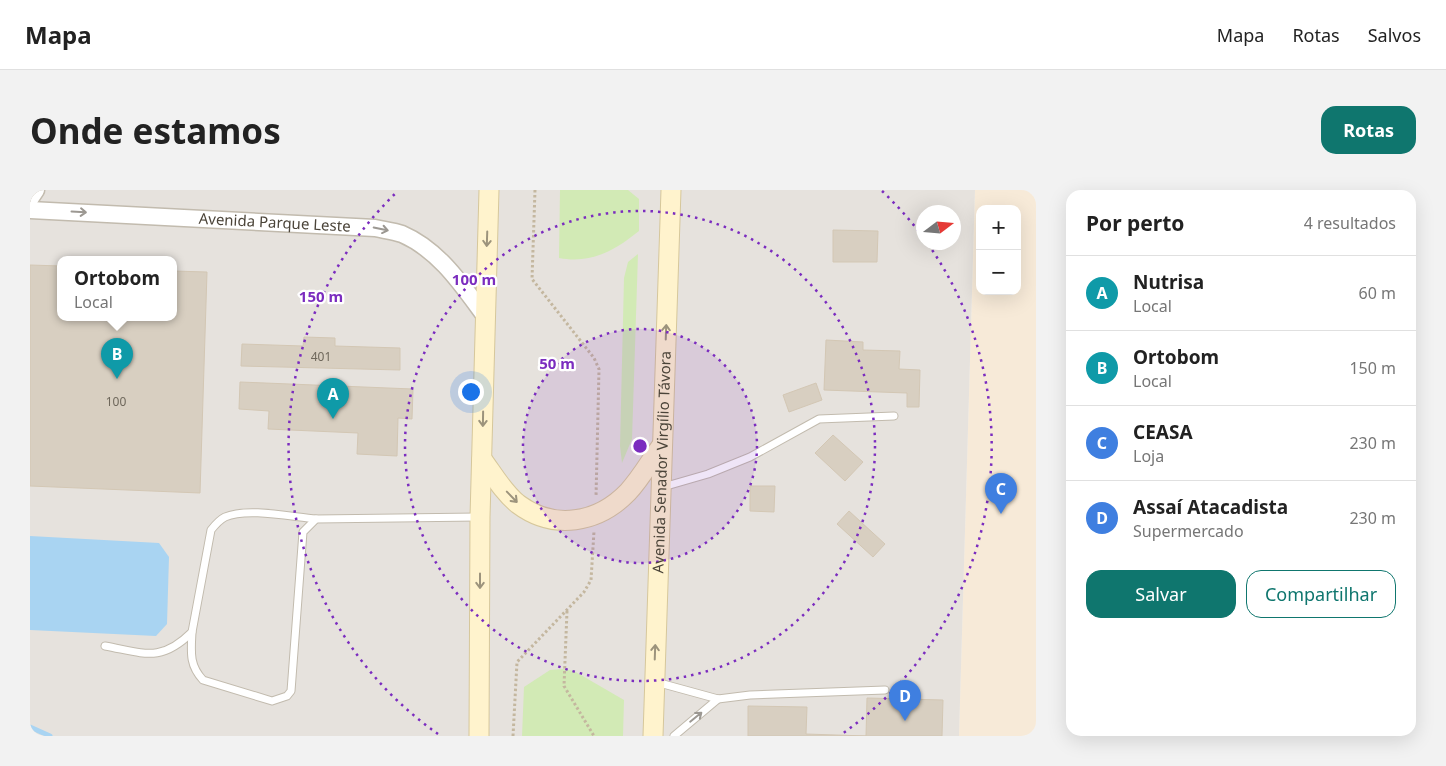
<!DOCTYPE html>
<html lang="pt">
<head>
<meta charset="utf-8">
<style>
  :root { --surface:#fff; --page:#f2f2f2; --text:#222; --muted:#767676; --line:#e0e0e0; --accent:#0f766e }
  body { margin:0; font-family:"Noto Sans",sans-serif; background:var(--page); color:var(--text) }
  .controls { position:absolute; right:15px; top:15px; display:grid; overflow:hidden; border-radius:10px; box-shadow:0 5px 20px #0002 }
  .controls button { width:45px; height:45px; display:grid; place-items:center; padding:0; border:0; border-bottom:1px solid var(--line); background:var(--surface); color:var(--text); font:25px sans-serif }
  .compass { position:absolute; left:886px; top:15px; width:45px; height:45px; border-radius:50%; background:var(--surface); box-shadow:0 5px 20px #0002; rotate:74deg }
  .you { position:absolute; left:440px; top:201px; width:18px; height:18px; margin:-12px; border:4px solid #fff; border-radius:50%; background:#1a73e8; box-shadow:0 0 0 8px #1a73e833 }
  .badge { display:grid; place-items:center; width:32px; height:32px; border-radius:50%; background:var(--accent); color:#fff; font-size:16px; font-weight:700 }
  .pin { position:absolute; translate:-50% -41px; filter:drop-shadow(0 1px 2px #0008) }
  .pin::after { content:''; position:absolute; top:26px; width:18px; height:15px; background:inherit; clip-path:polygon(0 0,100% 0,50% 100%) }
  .popup { position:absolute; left:27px; top:66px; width:120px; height:65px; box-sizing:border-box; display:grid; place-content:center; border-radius:10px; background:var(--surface); filter:drop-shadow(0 1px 4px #0005); font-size:16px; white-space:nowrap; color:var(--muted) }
  .popup b { font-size:19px; color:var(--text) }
  .popup::after { content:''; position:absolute; left:50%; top:100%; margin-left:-10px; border:10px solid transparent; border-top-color:var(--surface) }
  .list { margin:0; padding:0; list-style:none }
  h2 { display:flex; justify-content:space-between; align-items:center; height:65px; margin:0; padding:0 20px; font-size:21px }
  h2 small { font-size:16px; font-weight:400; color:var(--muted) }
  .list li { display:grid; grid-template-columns:32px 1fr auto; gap:15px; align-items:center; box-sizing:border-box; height:75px; padding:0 20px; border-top:1px solid var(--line) }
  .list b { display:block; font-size:19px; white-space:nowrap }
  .list p { margin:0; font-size:16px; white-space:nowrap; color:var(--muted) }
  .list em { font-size:16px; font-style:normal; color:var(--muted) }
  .actions { display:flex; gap:10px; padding:15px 20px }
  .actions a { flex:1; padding:11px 0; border:1px solid var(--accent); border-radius:15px; text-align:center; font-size:18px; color:var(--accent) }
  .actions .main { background:var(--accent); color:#fff }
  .map { position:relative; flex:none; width:1006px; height:546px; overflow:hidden; border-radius:15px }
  header { display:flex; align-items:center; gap:30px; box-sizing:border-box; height:70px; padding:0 25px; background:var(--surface); border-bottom:1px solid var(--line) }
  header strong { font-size:24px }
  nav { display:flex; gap:28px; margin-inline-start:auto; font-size:18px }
  .intro { display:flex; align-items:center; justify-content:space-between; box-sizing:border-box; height:120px; padding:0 30px }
  h1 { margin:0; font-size:35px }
  .button { padding:12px 22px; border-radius:15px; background:var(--accent); color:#fff; font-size:18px; font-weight:700 }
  main { display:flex; gap:30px; padding:0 30px }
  aside { flex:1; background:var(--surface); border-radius:15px; box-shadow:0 5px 20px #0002 }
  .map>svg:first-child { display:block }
</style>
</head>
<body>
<header>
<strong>Mapa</strong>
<nav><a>Mapa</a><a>Rotas</a><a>Salvos</a></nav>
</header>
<div class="intro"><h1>Onde estamos</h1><a class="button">Rotas</a></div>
<main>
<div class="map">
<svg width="1006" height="546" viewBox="0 0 1006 546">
  <rect width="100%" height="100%" fill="#f6f3ec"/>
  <path fill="#f7ead8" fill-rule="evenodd" d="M945,0H1006V546H929ZM950,19H987V101H950Z"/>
  <path fill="#e6e2dd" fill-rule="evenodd" d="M0,0H945L929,546H0ZM894,22H924V52H894ZM31,70H143V128H31Z"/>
  <g fill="#d2eab5">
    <path d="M530,0H598L609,9V41C584,61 561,74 529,68Z"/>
    <path d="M608,64L602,249L592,273L590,256L594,88L598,72Z"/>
    <path d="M533,479L544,481L594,510L593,546H492L494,497L520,480Z"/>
  </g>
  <path fill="#a9d4f2" d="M0,346L129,353L139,367L137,434L126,446L0,440Z"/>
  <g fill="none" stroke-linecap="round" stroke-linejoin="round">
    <path stroke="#a9d4f2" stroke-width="5" d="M0,537L20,546"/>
  </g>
  <g fill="#d8cfc1" stroke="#d3c7b4">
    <path d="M803,40L848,41L847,72H803Z"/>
    <path d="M0,75L31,76V128H143V81L177,82L170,303L0,296Z"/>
    <path d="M274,147L305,148V156L370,158V180L211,176L212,154L273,156Z"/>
    <path d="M796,150L833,152V160L870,161L869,179L890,180L889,217H877V203L794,200Z"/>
    <path d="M210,192L383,199L382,229L368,228L367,266L327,264L328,243L238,239L239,221L209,219Z"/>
    <path d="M786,193L792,210L759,222L753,205Z"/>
    <path d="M803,245L833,272L815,291L785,263Z"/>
    <path d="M720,296H745L744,322L720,321Z"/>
    <path d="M819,321L855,354L843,367L807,334Z"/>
    <path d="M837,508L913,510L912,546H718V516L777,517L776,544L836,546Z"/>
  </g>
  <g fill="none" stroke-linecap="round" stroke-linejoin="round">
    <g stroke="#c2bbae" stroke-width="9">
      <g id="service">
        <path d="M633,297L678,284L720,267L789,229L864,226"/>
        <path d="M162,442C161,462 159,475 173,490L242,511L257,506L261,501L273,342L286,329L448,327"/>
        <path d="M75,456C114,463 131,473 162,442L181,340C185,335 189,330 195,327C217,317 262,327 286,329"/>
        <path d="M626,492L688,509L720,505L855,500"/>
        <path d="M644,546L688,509"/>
      </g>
    </g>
    <g stroke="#c2bbae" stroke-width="19">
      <g id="tertiary">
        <path d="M0,9L6,0"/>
        <path id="s1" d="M0,20L345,38C354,40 364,41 372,44C409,60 432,95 455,126"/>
      </g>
    </g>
    <g stroke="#d6c79b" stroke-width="21">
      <g id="secondary">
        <path d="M452,269C463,284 473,302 488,314C524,341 568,333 598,302C611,288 621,270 632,255"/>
        <path d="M449,546L450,327L459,0"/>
        <path id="s2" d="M623,546L641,0"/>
      </g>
    </g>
    <g stroke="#c4b79f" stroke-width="3" stroke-dasharray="2.5 2.5" stroke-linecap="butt">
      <path d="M505,0L502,89L564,168L569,179L566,307"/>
      <path d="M537,421L534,496L564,546"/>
      <path d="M483,546L487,472L554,402L561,390L564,341"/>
    </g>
    <use href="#service" stroke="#fff" stroke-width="7"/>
    <use href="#tertiary" stroke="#fff" stroke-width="16"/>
    <use href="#secondary" stroke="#fff3cd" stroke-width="19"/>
  </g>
  <defs><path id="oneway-shaft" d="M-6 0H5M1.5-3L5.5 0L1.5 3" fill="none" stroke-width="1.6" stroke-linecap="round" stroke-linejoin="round" transform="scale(1.25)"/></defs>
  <g stroke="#9c9892">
    <use href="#oneway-shaft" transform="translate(49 22) rotate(3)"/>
    <use href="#oneway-shaft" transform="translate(351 39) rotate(12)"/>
    <use href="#oneway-shaft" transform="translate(666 527) rotate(-39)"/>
  </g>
  <g stroke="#9c937c">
    <use href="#oneway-shaft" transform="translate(457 49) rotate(92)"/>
    <use href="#oneway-shaft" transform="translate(636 142) rotate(-88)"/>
    <use href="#oneway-shaft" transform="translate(453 229) rotate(91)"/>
    <use href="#oneway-shaft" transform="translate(482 307) rotate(46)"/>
    <use href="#oneway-shaft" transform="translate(450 391) rotate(90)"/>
    <use href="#oneway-shaft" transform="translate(625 462) rotate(-88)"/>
  </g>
  <circle cx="610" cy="256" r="117" fill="#7b2cbf" fill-opacity=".12"/>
  <g fill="none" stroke="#7b2cbf" stroke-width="2.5" stroke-dasharray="2.5 5">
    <circle cx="610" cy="256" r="117"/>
    <circle cx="610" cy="256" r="235"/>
    <path d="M408 544A352 352 0 0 1 368 1M852 1A352 352 0 0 1 893 47M898 54A352 352 0 0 1 812 544"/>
  </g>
  <g text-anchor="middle" stroke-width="4.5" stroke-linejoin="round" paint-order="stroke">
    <g font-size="12" fill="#6e675b">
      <text x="291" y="171">401</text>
      <text x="86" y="216">100</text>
    </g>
    <g font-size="15" fill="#4b4439" stroke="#fff">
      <text dy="5" stroke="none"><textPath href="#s1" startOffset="245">Avenida Parque Leste</textPath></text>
      <text dy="5" stroke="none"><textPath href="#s2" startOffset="274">Avenida Senador Virgílio Távora</textPath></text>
    </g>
  </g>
  <circle cx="610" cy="256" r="8" fill="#7b2cbf" stroke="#fff" stroke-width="2.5"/>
  <g font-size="15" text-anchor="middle" font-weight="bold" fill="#7b2cbf" stroke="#fff" stroke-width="4.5" stroke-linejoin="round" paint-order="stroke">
    <text x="444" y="95">100 m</text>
    <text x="291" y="112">150 m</text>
    <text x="527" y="179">50 m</text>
  </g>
</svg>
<div class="controls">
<button>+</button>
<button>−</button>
</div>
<svg class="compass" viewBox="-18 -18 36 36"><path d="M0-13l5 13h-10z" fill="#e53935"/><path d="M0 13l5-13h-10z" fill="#767676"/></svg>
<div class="you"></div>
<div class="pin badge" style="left:303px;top:229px;background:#0f9aa8">A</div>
<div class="pin badge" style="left:87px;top:189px;background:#0f9aa8">B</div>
<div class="popup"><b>Ortobom</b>Local</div>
<div class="pin badge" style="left:971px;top:324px;background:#3f7fe0">C</div>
<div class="pin badge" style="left:875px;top:531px;background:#3f7fe0">D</div>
</div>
<aside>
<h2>Por perto<small>4 resultados</small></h2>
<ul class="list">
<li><span class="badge" style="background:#0f9aa8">A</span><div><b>Nutrisa</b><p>Local</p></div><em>60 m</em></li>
<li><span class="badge" style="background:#0f9aa8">B</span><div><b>Ortobom</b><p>Local</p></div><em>150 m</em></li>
<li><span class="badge" style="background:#3f7fe0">C</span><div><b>CEASA</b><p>Loja</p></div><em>230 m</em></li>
<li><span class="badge" style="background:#3f7fe0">D</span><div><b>Assaí Atacadista</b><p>Supermercado</p></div><em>230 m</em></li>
</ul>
<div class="actions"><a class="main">Salvar</a><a>Compartilhar</a></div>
</aside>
</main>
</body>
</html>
